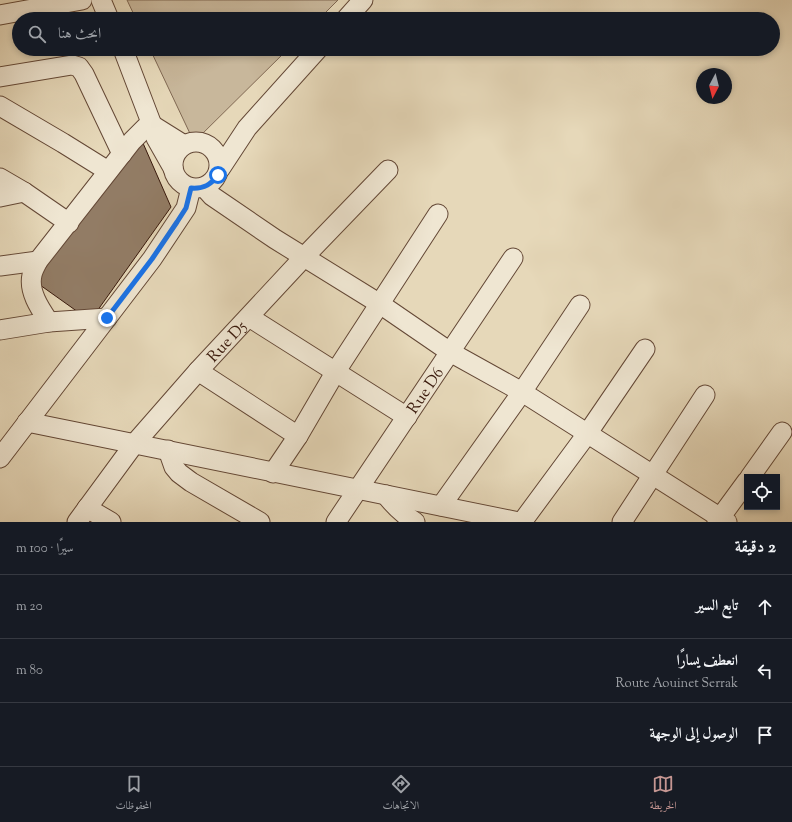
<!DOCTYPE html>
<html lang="ar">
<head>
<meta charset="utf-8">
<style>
  :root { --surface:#171b24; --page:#242831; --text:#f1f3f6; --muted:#9ea1a6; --line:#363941; --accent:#c59692 }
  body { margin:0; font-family:"Sorts Mill Goudy",Amiri,serif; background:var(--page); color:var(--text); direction:rtl }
  .controls { position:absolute; right:12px; bottom:12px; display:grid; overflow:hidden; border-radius:0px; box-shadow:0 2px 6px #0003 }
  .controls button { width:36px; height:36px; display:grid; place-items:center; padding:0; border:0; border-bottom:1px solid var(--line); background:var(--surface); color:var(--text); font:20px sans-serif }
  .compass { position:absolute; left:696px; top:68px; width:36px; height:36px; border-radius:50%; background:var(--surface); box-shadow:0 2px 6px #0003; rotate:187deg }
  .stop { position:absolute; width:12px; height:12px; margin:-9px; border:3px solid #1a73e8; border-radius:50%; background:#fff }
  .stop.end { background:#1a73e8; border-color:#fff; box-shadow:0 1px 4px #0008 }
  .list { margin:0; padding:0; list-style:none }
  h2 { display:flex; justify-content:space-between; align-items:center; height:52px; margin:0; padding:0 16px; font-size:17px }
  h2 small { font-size:13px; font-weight:400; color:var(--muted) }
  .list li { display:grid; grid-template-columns:26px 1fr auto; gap:12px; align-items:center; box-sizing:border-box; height:64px; padding:0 16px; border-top:1px solid var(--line) }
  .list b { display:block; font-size:15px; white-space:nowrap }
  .list p { margin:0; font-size:13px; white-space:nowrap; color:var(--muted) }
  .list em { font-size:13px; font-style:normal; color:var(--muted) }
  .icon { flex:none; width:22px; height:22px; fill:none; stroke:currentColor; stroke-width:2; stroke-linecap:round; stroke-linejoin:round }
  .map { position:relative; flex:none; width:792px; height:522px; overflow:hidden; direction:ltr }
  .search { position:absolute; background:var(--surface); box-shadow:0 2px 6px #0003; left:12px; right:12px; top:12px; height:44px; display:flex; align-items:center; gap:10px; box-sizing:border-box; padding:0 14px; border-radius:22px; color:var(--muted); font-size:15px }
  .sheet { height:244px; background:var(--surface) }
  nav { display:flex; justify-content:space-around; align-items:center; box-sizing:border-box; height:56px; border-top:1px solid var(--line); background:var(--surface); font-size:11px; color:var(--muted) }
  nav a { display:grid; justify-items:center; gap:2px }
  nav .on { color:var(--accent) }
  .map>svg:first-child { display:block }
</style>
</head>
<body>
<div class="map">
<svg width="792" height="522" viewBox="0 0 792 522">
  <rect width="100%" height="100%" fill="#e6d8b9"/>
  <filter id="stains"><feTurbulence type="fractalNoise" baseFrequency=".005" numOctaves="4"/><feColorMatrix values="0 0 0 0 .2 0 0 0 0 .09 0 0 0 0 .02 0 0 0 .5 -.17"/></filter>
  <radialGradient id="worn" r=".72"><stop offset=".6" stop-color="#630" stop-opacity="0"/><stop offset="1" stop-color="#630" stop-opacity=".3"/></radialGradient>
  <g fill="#c8b79b" stroke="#806853">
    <path d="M127,0H338L319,19H136Z"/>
    <path d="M150,49H288L194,142Z"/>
  </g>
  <path fill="#927c65" stroke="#38180b" d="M139,134L171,207L95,314L78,312L33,280Z"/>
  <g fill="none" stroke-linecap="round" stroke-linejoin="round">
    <g stroke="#644836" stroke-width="21">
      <g id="minor">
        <path d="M101,0L109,19"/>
        <path d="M0,15L82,0"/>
        <path d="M346,19L363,0"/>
        <path d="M123,49L152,125L156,138L173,168"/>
        <path d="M0,77L72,65L79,67L84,74L122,154"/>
        <path d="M0,106L63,143L108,171"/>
        <circle cx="196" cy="165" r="23"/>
        <path d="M220,169L247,128L318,49"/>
        <path d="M0,178L24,192L69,223"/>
        <path d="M204,187L212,196L275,239L380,304L450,352L522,392L727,522"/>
        <path d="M0,197L24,192"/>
        <path d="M0,266L38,261"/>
        <path d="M249,317L407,417"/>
        <path d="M49,322C41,310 28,292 32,275C33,270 36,265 38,261L132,141L145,128L152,125L184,145"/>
        <path d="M0,330L49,322L107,318"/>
        <path d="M198,371L298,436"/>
        <path d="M27,422L519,522"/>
        <path d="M168,450L174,467L179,473L191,482L260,522"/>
        <path d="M0,458L152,259L186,208L191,188"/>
        <path d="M273,473L298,436L336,371L438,214"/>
        <path d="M750,477L782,432"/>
        <path d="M386,495C395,507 403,514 415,522"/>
        <path d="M441,506L522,392L580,305"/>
        <path d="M87,508L111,522"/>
        <path id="s1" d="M77,522L135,443L198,371L305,256L388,170"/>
        <path id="s2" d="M336,522L513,258"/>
        <path d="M522,522L587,434L645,349"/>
        <path d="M622,522L705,395"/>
        <path d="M717,522L747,481"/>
      </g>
    </g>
    <use href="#minor" stroke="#efe6d2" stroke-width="19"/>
  </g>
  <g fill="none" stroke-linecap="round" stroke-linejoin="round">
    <path stroke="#1a73e8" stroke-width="5" d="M107,318L152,259L177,222L186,208L191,188C203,189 211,185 218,175"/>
  </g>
  <g text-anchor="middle" stroke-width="4" stroke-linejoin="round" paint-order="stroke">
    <g font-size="16" fill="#38180b" stroke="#efe6d2">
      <text dy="6" stroke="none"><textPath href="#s1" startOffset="235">Rue D5</textPath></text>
      <text dy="6" stroke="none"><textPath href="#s2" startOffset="159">Rue D6</textPath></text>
    </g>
  </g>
  <rect width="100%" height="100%" filter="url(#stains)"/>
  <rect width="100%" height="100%" fill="url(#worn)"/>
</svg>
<div class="controls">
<button><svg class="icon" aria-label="locate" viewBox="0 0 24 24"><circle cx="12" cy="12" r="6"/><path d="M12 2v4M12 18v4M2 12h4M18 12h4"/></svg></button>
</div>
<svg class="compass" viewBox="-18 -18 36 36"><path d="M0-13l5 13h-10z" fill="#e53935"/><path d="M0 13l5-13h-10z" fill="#9ea1a6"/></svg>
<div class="stop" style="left:218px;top:175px"></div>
<div class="stop end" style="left:107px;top:318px"></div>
<div class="search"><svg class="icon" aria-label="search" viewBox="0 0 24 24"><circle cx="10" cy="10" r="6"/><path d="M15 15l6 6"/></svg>ابحث هنا</div>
</div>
<section class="sheet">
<h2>2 دقيقة<small>سيرًا · 100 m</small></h2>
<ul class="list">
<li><svg class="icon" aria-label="ahead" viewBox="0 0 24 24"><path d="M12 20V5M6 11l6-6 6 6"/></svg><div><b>تابع السير</b></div><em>20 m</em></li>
<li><svg class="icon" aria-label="left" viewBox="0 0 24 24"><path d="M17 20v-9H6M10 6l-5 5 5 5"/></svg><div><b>انعطف يسارًا</b><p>Route Aouinet Serrak</p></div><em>80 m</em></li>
<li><svg class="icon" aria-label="arrive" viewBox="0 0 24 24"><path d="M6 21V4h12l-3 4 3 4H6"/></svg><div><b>الوصول إلى الوجهة</b></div></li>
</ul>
</section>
<nav>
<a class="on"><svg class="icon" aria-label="map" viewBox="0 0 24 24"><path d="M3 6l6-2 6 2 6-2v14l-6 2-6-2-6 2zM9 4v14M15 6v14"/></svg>الخريطة</a>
<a><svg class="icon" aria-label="directions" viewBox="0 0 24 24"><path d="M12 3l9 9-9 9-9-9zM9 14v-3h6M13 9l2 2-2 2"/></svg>الاتجاهات</a>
<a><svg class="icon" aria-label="saved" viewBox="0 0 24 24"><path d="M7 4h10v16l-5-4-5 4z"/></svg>المحفوظات</a>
</nav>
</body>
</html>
